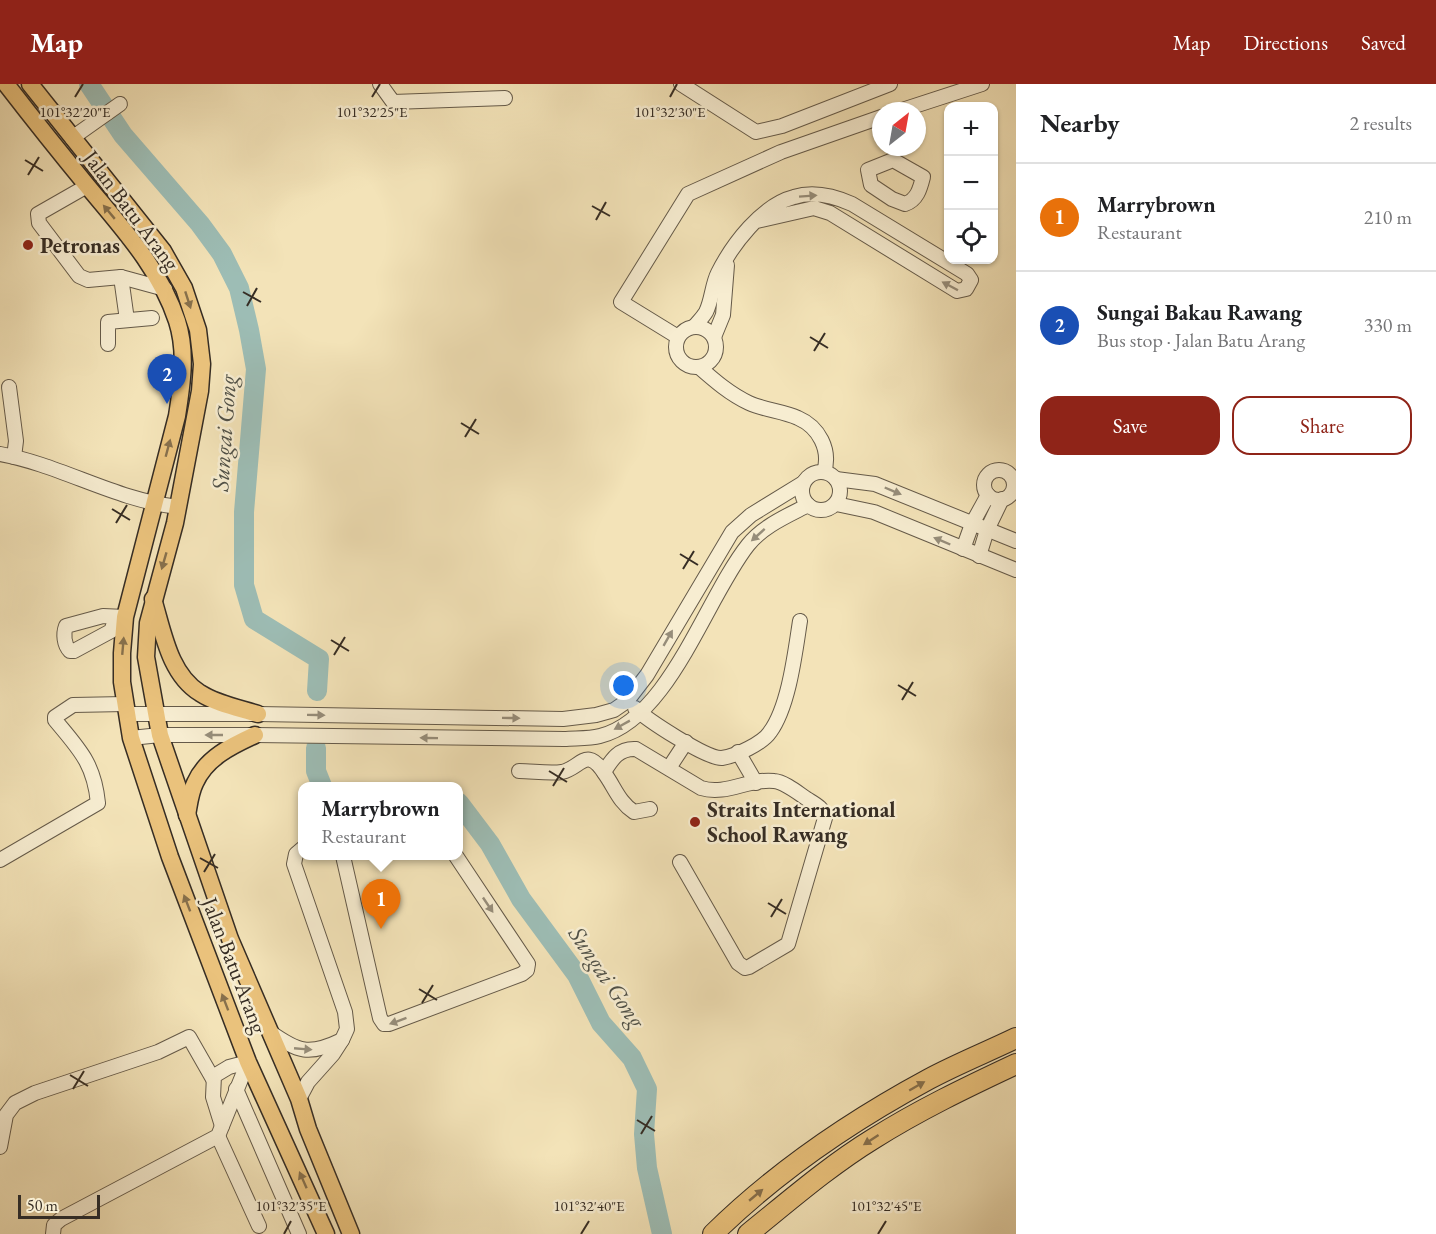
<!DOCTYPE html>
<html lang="en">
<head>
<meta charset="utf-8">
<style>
  :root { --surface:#fff; --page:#f2f2f2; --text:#202124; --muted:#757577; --line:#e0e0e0; --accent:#8f2418 }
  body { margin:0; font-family:"EB Garamond",serif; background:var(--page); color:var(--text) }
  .controls { position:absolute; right:18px; top:18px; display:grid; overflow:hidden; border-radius:12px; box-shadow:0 2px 4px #0004 }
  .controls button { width:54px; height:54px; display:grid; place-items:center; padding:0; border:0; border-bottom:2px solid var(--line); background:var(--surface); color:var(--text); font:30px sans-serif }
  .compass { position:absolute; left:872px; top:18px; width:54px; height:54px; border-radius:50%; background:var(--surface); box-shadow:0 2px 4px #0004; rotate:31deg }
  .scale { position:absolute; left:18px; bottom:15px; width:82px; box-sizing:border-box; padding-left:6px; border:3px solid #362d24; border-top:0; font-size:16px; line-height:21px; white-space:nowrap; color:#362d24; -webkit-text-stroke:4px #f7edd1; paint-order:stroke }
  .you { position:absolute; left:624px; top:602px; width:21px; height:21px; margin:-15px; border:4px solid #fff; border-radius:50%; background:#1a73e8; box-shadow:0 0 0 9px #1a73e833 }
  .badge { display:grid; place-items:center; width:39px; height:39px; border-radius:50%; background:var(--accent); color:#fff; font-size:20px; font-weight:700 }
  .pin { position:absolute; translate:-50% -50px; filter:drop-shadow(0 2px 3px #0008) }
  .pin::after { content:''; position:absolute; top:32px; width:21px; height:18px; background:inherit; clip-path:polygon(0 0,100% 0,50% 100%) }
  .popup { position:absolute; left:298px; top:698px; width:165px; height:78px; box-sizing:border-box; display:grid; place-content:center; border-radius:12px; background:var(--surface); filter:drop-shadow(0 2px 4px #0005); font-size:20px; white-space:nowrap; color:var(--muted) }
  .popup b { font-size:22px; color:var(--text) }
  .popup::after { content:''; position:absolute; left:50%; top:100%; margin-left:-12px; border:12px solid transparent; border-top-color:var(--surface) }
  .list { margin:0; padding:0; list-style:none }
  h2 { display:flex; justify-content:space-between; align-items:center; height:78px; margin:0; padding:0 24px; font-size:26px }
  h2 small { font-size:20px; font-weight:400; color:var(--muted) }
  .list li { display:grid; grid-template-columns:39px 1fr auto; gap:18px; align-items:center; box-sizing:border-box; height:108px; padding:0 24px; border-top:2px solid var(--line) }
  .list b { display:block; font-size:22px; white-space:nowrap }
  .list p { margin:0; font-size:20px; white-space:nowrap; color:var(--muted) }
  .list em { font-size:20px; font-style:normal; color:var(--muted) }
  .actions { display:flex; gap:12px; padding:18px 24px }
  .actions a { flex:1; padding:14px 0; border:2px solid var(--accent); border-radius:18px; text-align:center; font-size:21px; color:var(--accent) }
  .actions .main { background:var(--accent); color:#fff }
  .icon { flex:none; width:33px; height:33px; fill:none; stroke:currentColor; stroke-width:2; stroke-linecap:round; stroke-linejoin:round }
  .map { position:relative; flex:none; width:1016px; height:1150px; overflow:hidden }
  header { display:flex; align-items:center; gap:36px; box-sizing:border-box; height:84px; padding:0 30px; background:var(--accent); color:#fff }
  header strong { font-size:28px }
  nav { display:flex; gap:33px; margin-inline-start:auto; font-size:21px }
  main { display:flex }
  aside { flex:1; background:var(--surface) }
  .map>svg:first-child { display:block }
</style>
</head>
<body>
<header>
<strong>Map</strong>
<nav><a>Map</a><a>Directions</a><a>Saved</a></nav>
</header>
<main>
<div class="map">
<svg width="1016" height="1150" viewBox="0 0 1016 1150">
  <rect width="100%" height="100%" fill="#f3e3b8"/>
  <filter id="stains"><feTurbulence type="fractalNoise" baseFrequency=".00333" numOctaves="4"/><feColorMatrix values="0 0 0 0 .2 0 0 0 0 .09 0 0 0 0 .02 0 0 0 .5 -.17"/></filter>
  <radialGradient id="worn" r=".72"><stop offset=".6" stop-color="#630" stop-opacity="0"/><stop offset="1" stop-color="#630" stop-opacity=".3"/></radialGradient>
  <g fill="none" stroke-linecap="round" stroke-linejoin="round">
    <g stroke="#9dbdb5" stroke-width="20">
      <path d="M89,0L123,51L200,140L222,170L239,204L249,246L256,285L244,428V501L254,535L319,575L317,607"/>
      <path d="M316,664V687L322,702"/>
      <path d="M459,719L490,760L521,815L577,891L601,939L632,974L647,1005L644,1050L647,1084L662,1150"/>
    </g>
    <g stroke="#655a49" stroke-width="16">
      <g id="minor">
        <path d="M380,0L393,18L505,14"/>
        <path d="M681,0L756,48L782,42L890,0"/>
        <path d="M899,27L982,0"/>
        <path d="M72,54L120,20"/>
        <path d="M893,76L923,93C920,105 917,116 905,120L892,115L871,101L868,86Z"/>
        <path d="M87,102L38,130L39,139L79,192L88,196L121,193L165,205"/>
        <path d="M121,193L127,236"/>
        <circle cx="696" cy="263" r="20"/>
        <path d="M694,243C698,238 703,233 706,228C712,216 712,201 718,189C732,161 762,121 794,113C813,107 834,112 852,120L967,190L971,196L966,205L957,207L830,129L814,124L757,137"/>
        <path d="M678,253L621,218L688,110L781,68L881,33"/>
        <path d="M714,253L723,231L727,181"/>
        <path d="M108,260V238L152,234"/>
        <path d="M699,283C715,297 730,310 749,319C764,326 783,327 798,334C819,343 831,366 824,388"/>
        <path d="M9,303L16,357L14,373"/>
        <path d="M0,370C61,381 115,416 178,423"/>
        <circle cx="999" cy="401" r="15"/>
        <circle cx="821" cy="407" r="19"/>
        <path d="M836,395L875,400L1016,457"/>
        <path d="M836,420L874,428L1016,486"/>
        <path d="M963,465L972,440L988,411"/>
        <path d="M979,472L987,446L1002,415"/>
        <path d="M116,534L111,547L74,567H70C64,561 63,550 66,542L103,532L125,533"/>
        <path d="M635,624C647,636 707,675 722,674C736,672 763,659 770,648C789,622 795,569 800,537"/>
        <path d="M127,630H258L563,635L596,631L614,626L627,617L647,591L732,448L751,431L803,399"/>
        <path d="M131,654L160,651H255L564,655C575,654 589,655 600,652C669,635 706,514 748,461C763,442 787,432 808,421"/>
        <path d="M738,668L756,699"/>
        <path d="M669,684L686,658"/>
        <path d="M519,687C532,687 549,690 562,688C581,684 586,661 605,690C615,704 619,718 634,728L650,725"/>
        <path d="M604,688C612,675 619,664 636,665L701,704C726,712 749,694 774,697C785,698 798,709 807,715C815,720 824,724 825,734L788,860L749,883L745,884L738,879L680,778"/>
        <path d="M343,772L380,934L384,940H389L522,890L527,886L528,880L456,772"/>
        <path d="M0,776L98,719C94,679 79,665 55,636V633L73,621L125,620"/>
        <path d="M270,948C298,968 309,972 342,956"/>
        <path d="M236,1005L299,1150"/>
        <path d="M299,1015L308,998L333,970L342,956L347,945L345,928L294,780L296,770L303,764"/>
        <path d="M222,1042L213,1013L214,992L229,983L248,978"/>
        <path d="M218,1052L259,1142"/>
        <path d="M0,1063L6,1031L15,1019L35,1009L158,968L189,953L213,995"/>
        <path d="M53,1150L54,1141L61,1135L218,1052L248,978"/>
      </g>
    </g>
    <g stroke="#362d24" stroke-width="19">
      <g id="major">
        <path d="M6,0C33,35 61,70 89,104C123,145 160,185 177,237C187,268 182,300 177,332L125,533L122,569V598L131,654L170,773L248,978L326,1150"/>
        <path d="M30,0L163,167L184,204L198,246L202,280L200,307L175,439L148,539L146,573L160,651L230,855L299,1015L308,1045L351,1150"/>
        <path d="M153,515C163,547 169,590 200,609C217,620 239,624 258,630"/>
        <path d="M187,731C189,721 190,709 195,699C206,674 231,662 255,651"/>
      </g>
    </g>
    <g stroke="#362d24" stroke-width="22">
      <g id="highway">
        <path d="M713,1150C776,1088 851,1037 929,995C957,980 987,968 1016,954"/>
        <path d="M748,1150C789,1117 829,1082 873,1055C919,1026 967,1003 1016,980"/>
      </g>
    </g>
    <use href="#minor" stroke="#f7edd1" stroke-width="14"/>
    <use href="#major" stroke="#eac27c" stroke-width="16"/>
    <use href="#highway" stroke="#eac27c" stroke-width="20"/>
  </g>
  <defs><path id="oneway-solid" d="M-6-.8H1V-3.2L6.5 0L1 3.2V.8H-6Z" transform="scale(1.5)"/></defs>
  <g fill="#968d7a">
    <use href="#oneway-solid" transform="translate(808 112) rotate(-4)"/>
    <use href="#oneway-solid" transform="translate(950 202) rotate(-152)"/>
    <use href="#oneway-solid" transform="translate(893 407) rotate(23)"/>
    <use href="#oneway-solid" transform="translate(758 451) rotate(138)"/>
    <use href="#oneway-solid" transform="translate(942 457) rotate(-157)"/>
    <use href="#oneway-solid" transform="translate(668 554) rotate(-60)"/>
    <use href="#oneway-solid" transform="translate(316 631) rotate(1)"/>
    <use href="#oneway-solid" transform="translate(511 634) rotate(1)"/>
    <use href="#oneway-solid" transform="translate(622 641) rotate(151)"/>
    <use href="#oneway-solid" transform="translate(214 651) rotate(180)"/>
    <use href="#oneway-solid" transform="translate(429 654) rotate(-179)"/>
    <use href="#oneway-solid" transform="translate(488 821) rotate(56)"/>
    <use href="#oneway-solid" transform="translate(398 937) rotate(160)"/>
    <use href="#oneway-solid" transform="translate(303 965) rotate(5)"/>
  </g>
  <g fill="#87704c">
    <use href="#oneway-solid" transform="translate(109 128) rotate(-130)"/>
    <use href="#oneway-solid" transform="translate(188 216) rotate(72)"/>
    <use href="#oneway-solid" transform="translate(168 364) rotate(-75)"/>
    <use href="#oneway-solid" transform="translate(164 477) rotate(106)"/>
    <use href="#oneway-solid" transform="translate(123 562) rotate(-85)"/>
    <use href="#oneway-solid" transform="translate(187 819) rotate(-111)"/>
    <use href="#oneway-solid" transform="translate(225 918) rotate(-111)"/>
    <use href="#oneway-solid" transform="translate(917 1002) rotate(-30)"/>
    <use href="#oneway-solid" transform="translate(871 1056) rotate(147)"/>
    <use href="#oneway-solid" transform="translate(303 1096) rotate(-114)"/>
    <use href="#oneway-solid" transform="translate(756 1111) rotate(-40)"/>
  </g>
  <path fill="none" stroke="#362d24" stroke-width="2" d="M75,13L83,0M372,13L380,0M670,13L677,0M25,76L43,87M28,91L39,73M592,122L610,132M596,136L606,118M243,208L261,218M247,222L257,204M810,253L828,264M814,267L825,249M461,339L479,350M465,353L476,335M112,425L130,436M116,439L127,421M680,470L698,481M683,485L694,467M331,556L349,567M334,571L345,553M898,601L916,612M902,616L913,598M549,687L567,698M553,702L564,684M200,774L218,784M204,788L215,770M768,819L786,830M771,833L782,815M419,905L437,916M422,919L433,901M70,991L88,1002M73,1005L84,987M637,1036L655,1047M641,1050L652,1032M284,1150L291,1137M581,1150L589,1137M878,1150L886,1137"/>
  <g fill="#8f2418" stroke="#f7edd1" stroke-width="2">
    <circle cx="28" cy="161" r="6"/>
    <circle cx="695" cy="738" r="6"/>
  </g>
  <g text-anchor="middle" stroke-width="5" stroke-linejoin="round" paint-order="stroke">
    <g font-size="22" fill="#362d24" stroke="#f7edd1">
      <text transform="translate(132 126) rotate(53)" y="8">Jalan Batu Arang</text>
      <text transform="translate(235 881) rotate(69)" y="8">Jalan Batu Arang</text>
    </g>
    <g font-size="22" font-weight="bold" fill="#362d24" stroke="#f7edd1" text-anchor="start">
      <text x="40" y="169">Petronas</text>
      <text x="707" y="733">Straits International<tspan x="707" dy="25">School Rawang</tspan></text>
    </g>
    <g font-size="24" font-style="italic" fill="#505148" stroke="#f7edd1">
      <text transform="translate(224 349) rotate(-86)" y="8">Sungai Gong</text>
      <text transform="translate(607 893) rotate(56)" y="8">Sungai Gong</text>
    </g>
  </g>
  <g font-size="15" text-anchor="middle" fill="#362d24" stroke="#f7edd1" stroke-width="5" stroke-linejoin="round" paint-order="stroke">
    <text x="75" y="33">101°32'20"E</text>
    <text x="372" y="33">101°32'25"E</text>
    <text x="670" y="33">101°32'30"E</text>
    <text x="291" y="1127">101°32'35"E</text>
    <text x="589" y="1127">101°32'40"E</text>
    <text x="886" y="1127">101°32'45"E</text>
  </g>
  <rect width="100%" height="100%" filter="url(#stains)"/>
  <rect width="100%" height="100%" fill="url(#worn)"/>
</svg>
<div class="controls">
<button>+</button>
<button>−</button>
<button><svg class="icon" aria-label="locate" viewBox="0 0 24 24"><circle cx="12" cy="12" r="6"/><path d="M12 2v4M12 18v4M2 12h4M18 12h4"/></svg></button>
</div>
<svg class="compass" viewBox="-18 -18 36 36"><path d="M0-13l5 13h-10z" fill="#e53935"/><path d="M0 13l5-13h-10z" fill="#757577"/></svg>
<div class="scale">50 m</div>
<div class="you"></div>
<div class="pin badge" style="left:381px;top:845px;background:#e8710a">1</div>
<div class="popup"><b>Marrybrown</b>Restaurant</div>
<div class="pin badge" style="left:167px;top:320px;background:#1a4fb4">2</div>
</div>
<aside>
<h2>Nearby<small>2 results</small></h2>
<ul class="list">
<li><span class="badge" style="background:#e8710a">1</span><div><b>Marrybrown</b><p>Restaurant</p></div><em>210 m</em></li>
<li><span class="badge" style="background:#1a4fb4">2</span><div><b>Sungai Bakau Rawang</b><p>Bus stop · Jalan Batu Arang</p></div><em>330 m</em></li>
</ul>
<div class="actions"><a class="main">Save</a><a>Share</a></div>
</aside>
</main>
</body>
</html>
